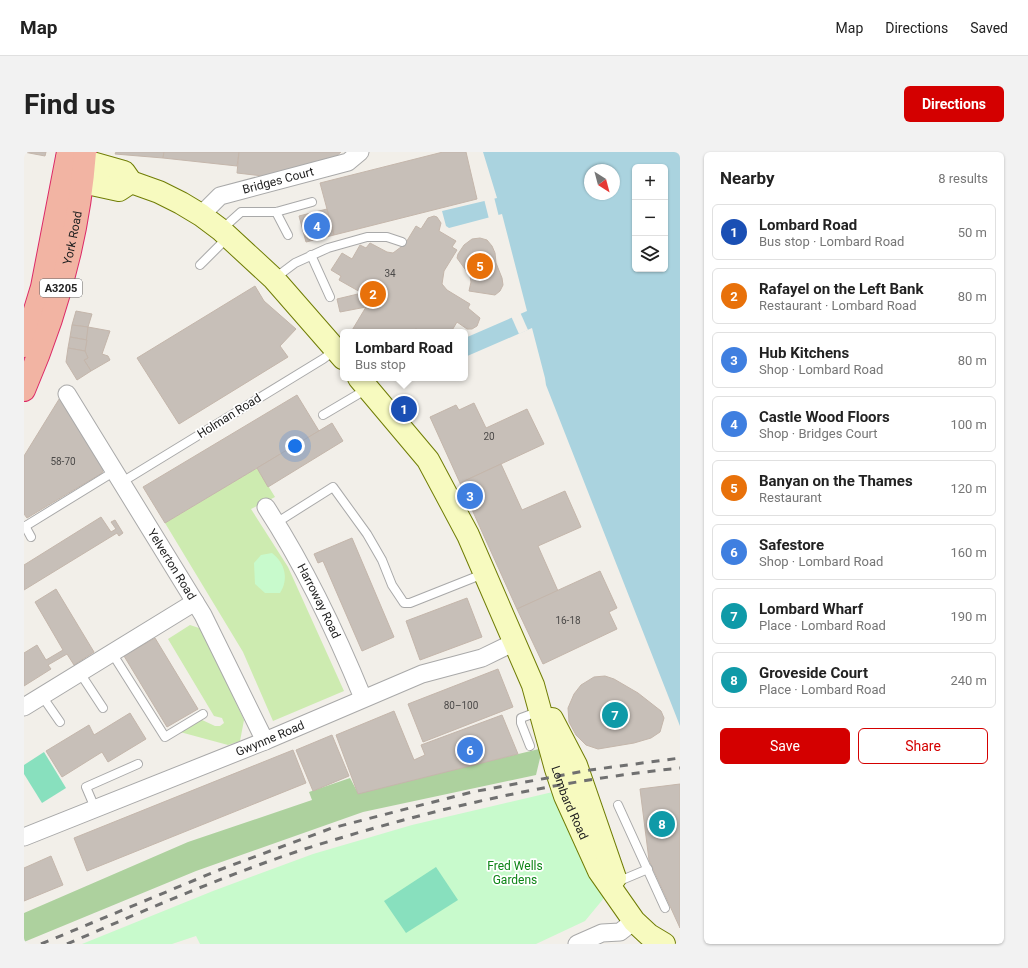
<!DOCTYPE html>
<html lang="en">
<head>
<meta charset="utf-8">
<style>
  :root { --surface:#fff; --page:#f2f2f2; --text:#222; --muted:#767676; --line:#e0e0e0; --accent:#d40000 }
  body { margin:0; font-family:Roboto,sans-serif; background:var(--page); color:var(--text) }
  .controls { position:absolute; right:12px; top:12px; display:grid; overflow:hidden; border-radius:6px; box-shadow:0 1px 3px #0004 }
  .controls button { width:36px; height:36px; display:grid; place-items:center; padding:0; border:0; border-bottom:1px solid var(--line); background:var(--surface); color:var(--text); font:20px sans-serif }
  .compass { position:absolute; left:560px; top:12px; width:36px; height:36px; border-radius:50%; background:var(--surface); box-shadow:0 1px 3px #0004; rotate:144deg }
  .you { position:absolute; left:271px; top:294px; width:14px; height:14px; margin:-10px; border:3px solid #fff; border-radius:50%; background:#1a73e8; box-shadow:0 0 0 6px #1a73e833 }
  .badge { display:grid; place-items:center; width:26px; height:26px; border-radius:50%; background:var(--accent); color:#fff; font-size:13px; font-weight:700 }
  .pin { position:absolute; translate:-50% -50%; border:2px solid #fff; box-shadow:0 1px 4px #0006 }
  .popup { position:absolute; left:316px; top:177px; width:128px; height:52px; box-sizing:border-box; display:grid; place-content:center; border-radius:6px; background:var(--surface); filter:drop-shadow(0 1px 3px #0005); font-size:13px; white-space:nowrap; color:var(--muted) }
  .popup b { font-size:15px; color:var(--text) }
  .popup::after { content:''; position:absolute; left:50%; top:100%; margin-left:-8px; border:8px solid transparent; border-top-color:var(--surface) }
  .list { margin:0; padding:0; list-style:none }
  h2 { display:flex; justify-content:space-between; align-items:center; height:52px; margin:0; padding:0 16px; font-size:17px }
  h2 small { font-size:13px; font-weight:400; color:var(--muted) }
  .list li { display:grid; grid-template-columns:26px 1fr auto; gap:12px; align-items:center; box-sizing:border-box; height:56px; margin:0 8px 8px; padding:0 8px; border:1px solid var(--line); border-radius:6px }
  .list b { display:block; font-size:15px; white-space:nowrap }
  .list p { margin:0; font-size:13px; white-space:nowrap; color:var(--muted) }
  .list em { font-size:13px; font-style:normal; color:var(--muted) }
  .actions { display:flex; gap:8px; padding:12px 16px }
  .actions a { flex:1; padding:9px 0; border:1px solid var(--accent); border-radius:6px; text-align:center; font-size:14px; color:var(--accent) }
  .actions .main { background:var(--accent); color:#fff }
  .icon { flex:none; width:22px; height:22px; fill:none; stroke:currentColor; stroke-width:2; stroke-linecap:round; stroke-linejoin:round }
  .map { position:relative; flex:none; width:656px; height:792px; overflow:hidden; border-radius:6px }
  header { display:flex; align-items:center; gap:24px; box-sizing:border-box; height:56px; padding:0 20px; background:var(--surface); border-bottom:1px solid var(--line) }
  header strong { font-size:19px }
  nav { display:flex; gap:22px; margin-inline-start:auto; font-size:14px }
  .intro { display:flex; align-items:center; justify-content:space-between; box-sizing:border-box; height:96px; padding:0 24px }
  h1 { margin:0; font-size:28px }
  .button { padding:10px 18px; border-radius:6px; background:var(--accent); color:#fff; font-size:14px; font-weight:700 }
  main { display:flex; gap:24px; padding:0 24px }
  aside { flex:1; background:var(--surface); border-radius:6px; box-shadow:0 1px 3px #0004 }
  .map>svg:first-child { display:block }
</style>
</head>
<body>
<header>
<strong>Map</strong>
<nav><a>Map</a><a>Directions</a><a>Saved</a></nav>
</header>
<div class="intro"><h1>Find us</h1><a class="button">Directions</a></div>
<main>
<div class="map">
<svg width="656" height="792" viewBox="0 0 656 792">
  <rect width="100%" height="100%" fill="#f2efe9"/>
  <g fill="#cdebb0">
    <path d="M233,316L251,345L227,357L264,415L320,539L249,569L219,500L141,371Z"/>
    <path d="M166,473L178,477L220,568L216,589L204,593L156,580L176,567L191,574H196L200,571L198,566L190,564L144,487Z"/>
  </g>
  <path fill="#add19e" d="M515,597L517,602L512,623L339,660L172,719L0,790V761L164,690L288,648L285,640L326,626L334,641Z"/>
  <g fill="#c8facc">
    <path d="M248,401C261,411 265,427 256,441H241L231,432L230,411L237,403Z"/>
    <path d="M533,639L580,746L561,769L512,792H176L172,784L148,792H58L189,739L289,702L388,673Z"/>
  </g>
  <g fill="#88e0be">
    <path d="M20,600L42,636L18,651L0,622V613Z"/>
    <path d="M412,715L434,748L382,781L360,749Z"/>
  </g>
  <path fill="#aad3df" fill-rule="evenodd" d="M459,0H656V574L522,233L521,226L508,176L441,205V186L503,159L478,62L425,76L422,74L418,59L473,46ZM611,15H641V117H611ZM566,18H590V42H566Z"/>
  <g fill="#f2efe9">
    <path d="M470,45L475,65L465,67L460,47Z"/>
    <path d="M496,160L504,178L495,182L487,164Z"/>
  </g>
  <g fill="#c7bfb8" stroke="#c4b6ab">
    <path d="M0,0H22L21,4Z"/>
    <path d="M92,0H140L139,6L91,2Z"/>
    <path d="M140,0H215L213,14L139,6Z"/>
    <path d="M215,0H317L309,7L239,24L213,21Z"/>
    <path d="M419,0H442L453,47L310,83L296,31Z"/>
    <path d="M303,57L310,83L282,90L275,64Z"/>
    <path d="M410,64L413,65L417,71L415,79L432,89L428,95L433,98L420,119L418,132L423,138L446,152L444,156L456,166L453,174L448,177H443L433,170L427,180H400L392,177L384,180H327L342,155L316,160L313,147L338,141L315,128L317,124L307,118L318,101L328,107L336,93L342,96L346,91L363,100L369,101L381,92L392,74L397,77L404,66Z"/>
    <path d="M456,86L463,88L468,94L471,101L472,111L478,126L479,133L476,139L471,143L445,139L447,130L446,124L433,106L434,102L440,93L448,87Z"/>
    <path d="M231,134L240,149L272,177L256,194L264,205L155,272L113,206Z"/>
    <path d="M52,159L68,162L64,175L48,173Z"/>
    <path d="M48,173L64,175L63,188L46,185Z"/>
    <path d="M64,175L86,179L78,202L84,204L86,208L67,219L60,208L64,206L61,199Z"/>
    <path d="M46,185L63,188L61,199L44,196Z"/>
    <path d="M44,196L61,199L64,206L60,208L67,219L53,228L42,210Z"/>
    <path d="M273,243L295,279L141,371L119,335Z"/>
    <path d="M37,244L81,314L78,321L3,366L0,362V304Z"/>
    <path d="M450,251L462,276L503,257L520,292L436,331L406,265L432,253L435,258Z"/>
    <path d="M308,271L319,289L244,335L233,316Z"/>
    <path d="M477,312L498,358L541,339L557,375L514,394L534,439L493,457L436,331Z"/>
    <path d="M77,365L87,380L92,377L87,370L91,368L99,381L95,384L93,381L0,438V413Z"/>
    <path d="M328,386L370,485L338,499L299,409L294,411L290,402Z"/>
    <path d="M576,419L593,456L585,460L593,477L519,512L493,457Z"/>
    <path d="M32,437L70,500L50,513L43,502L24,513L27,517L0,534V501L13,493L22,508L39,498L11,450Z"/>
    <path d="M443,446L458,485L396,508L382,469Z"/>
    <path d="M131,486L174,557L143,575L100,504Z"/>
    <path d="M474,517L489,555L399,590L384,552Z"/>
    <path d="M581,524L590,527L614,541L637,559L640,566L636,580L627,586L610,591L574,597L562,593L552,583L545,570L544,556L550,542L557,533L570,525Z"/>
    <path d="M370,559L390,608L401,603L397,593L478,563L494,602L334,642L312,583Z"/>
    <path d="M106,561L122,587L84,610L78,600L38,625L22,599L65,573L70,583Z"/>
    <path d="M308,583L325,624L289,639L272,598Z"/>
    <path d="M269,598L282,631L63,719L50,686Z"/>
    <path d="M656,632V776L625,708L616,637Z"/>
    <path d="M27,704L39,733L0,749V716Z"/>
  </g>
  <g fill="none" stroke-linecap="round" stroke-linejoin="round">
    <g stroke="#a9a9a9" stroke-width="10">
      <g id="service">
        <path d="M252,60L264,83"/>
        <path d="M197,78L217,60H252L288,50"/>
        <path d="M287,103L306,145"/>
        <path d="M176,113L204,85"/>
        <path d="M251,126L271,111L304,96L343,85H363L378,90"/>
        <path d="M299,263L343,237"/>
        <path d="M98,330L299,207L311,198"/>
        <path d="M252,371L309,335L343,382L358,408L368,433L380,451H386L459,422"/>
        <path d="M1,374L7,385"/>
        <path d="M0,375L91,319"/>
        <path d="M88,501L141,585L179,562"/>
        <path d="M56,521L79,556"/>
        <path d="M18,544L36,570"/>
        <path d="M506,594L497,571V566L516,559"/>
        <path d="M594,653L641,756"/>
        <path d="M71,656L62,635L114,612"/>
        <path d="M593,730L624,717"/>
      </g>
    </g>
    <g stroke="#a9a9a9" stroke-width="19">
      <g id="minor">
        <path id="s1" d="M177,63L196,44L324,10L336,0"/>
        <path id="s2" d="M43,242L179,463L241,589"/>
        <path id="s3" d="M242,355C281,415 312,480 339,546"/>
        <path d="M0,555L171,450"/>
        <path id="s4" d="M0,685L241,589L398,522L458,506L491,490"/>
        <path d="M553,792L578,781L596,780L610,769"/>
      </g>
    </g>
    <g stroke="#707d05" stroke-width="24">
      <g id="secondary">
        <path d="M43,7L61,9L100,20L107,30L135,40L157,51L177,63L197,78L250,127L319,206"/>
        <path d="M40,26L95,38L107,30"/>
        <path id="s5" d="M335,226L404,308L444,383L509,533L532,617L541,644L575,719L610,769L625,783L640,792"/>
        <path d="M528,567L552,613L591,726"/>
      </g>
    </g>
    <g stroke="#dc2a67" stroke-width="24">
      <g id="trunk">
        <path d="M0,194L18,135L44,0"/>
        <path id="s6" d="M0,238C33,162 55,82 61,0"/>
      </g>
    </g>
    <use href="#service" stroke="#fff" stroke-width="8"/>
    <use href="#minor" stroke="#fff" stroke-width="17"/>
    <use href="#secondary" stroke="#f7fabf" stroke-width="22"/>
    <use href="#trunk" stroke="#f2b4a3" stroke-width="22"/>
    <g stroke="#707070" stroke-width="3" stroke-dasharray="8 8" stroke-linecap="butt">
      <path d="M17,792L195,718L308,676L448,640L566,618L656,606"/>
      <path d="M43,792C131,754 221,714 313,687C425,653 540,628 656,616"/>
    </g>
  </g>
  <g text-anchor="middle" stroke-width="3.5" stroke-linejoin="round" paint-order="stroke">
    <g font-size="10" fill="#4b4948">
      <text x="366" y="125">34</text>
      <text x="465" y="288">20</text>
      <text x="39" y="313">58-70</text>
      <text x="544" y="472">16-18</text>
      <text x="437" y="557">80–100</text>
    </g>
    <rect fill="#fff" stroke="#646464" stroke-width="1" x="16" y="127" width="42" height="18" rx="3"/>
    <g font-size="11" font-weight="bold" fill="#222">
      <text x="37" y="140">A3205</text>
    </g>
    <g font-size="12" fill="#222" stroke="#fff">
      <text dy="4" stroke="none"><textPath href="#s1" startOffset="87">Bridges Court</textPath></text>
      <text dy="4" stroke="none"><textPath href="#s6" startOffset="160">York Road</textPath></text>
      <text transform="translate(205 264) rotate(-32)" y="4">Holman Road</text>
      <text dy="4" stroke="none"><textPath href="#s2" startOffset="200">Yelverton Road</textPath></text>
      <text dy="4" stroke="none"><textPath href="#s3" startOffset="108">Harroway Road</textPath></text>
      <text dy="4" stroke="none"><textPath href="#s4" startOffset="265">Gwynne Road</textPath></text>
      <text dy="4" stroke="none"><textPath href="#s5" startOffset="479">Lombard Road</textPath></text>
    </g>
    <g font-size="12" fill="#0c8416" stroke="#fff">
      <text x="491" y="718">Fred Wells<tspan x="491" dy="14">Gardens</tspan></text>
    </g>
  </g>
</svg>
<div class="controls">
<button>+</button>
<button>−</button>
<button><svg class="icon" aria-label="layers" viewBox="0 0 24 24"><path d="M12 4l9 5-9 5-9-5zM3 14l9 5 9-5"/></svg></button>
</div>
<svg class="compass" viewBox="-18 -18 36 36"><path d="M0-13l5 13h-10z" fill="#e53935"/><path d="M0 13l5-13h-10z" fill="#767676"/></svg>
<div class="you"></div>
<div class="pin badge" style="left:380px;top:257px;background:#1a4fb4">1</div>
<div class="popup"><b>Lombard Road</b>Bus stop</div>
<div class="pin badge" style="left:349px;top:142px;background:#e8710a">2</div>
<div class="pin badge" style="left:446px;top:344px;background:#3f7fe0">3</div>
<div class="pin badge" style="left:293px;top:74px;background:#3f7fe0">4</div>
<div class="pin badge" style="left:456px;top:114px;background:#e8710a">5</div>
<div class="pin badge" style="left:446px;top:598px;background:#3f7fe0">6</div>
<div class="pin badge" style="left:591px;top:563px;background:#0f9aa8">7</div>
<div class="pin badge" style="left:638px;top:672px;background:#0f9aa8">8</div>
</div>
<aside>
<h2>Nearby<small>8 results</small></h2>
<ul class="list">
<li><span class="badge" style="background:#1a4fb4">1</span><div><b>Lombard Road</b><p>Bus stop · Lombard Road</p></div><em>50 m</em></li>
<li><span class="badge" style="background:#e8710a">2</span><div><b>Rafayel on the Left Bank</b><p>Restaurant · Lombard Road</p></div><em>80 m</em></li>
<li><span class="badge" style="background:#3f7fe0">3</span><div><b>Hub Kitchens</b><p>Shop · Lombard Road</p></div><em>80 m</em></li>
<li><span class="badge" style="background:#3f7fe0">4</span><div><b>Castle Wood Floors</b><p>Shop · Bridges Court</p></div><em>100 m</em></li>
<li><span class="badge" style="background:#e8710a">5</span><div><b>Banyan on the Thames</b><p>Restaurant</p></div><em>120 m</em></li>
<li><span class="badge" style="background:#3f7fe0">6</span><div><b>Safestore</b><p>Shop · Lombard Road</p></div><em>160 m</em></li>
<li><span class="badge" style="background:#0f9aa8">7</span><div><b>Lombard Wharf</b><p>Place · Lombard Road</p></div><em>190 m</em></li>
<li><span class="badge" style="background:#0f9aa8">8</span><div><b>Groveside Court</b><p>Place · Lombard Road</p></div><em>240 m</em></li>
</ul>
<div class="actions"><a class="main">Save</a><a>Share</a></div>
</aside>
</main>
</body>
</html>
